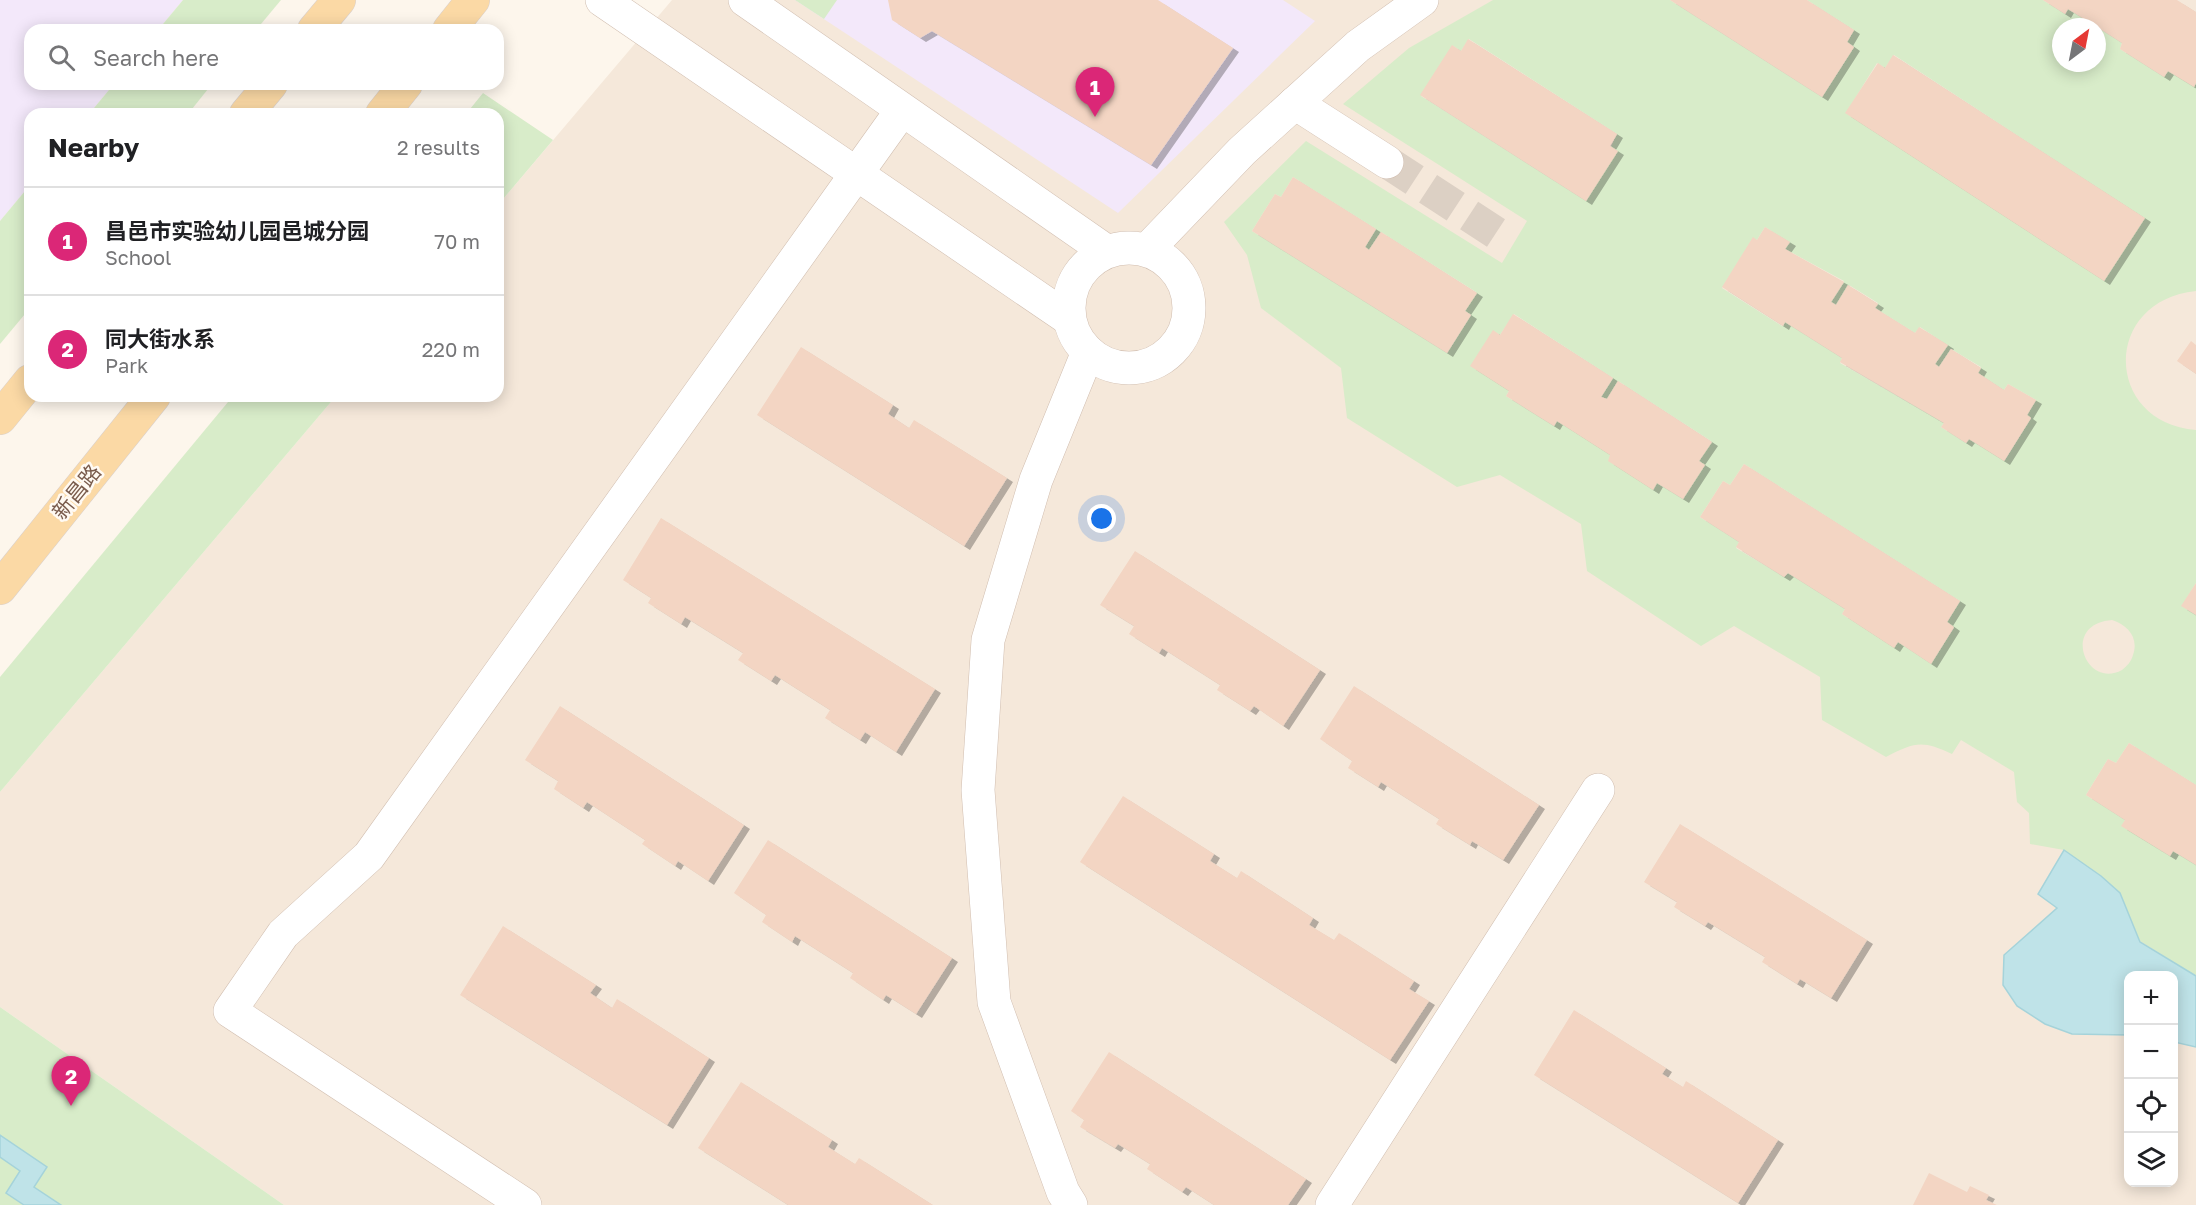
<!DOCTYPE html>
<html lang="en">
<head>
<meta charset="utf-8">
<style>
  :root { --surface:#fff; --page:#f6f6f6; --text:#202124; --muted:#757577; --line:#e0e0e0; --accent:#db2777 }
  body { margin:0; font-family:"Golos Text","Noto Sans SC",sans-serif; background:var(--page); color:var(--text) }
  .controls { position:absolute; right:18px; bottom:18px; display:grid; overflow:hidden; border-radius:12px; box-shadow:0 3px 15px #0003 }
  .controls button { width:54px; height:54px; display:grid; place-items:center; padding:0; border:0; border-bottom:2px solid var(--line); background:var(--surface); color:var(--text); font:30px sans-serif }
  .compass { position:absolute; left:2052px; top:18px; width:54px; height:54px; border-radius:50%; background:var(--surface); box-shadow:0 3px 15px #0003; rotate:32deg }
  .you { position:absolute; left:1102px; top:519px; width:21px; height:21px; margin:-15px; border:4px solid #fff; border-radius:50%; background:#1a73e8; box-shadow:0 0 0 9px #1a73e833 }
  .badge { display:grid; place-items:center; width:39px; height:39px; border-radius:50%; background:var(--accent); color:#fff; font-size:20px; font-weight:700 }
  .pin { position:absolute; translate:-50% -50px; filter:drop-shadow(0 2px 3px #0008) }
  .pin::after { content:''; position:absolute; top:32px; width:21px; height:18px; background:inherit; clip-path:polygon(0 0,100% 0,50% 100%) }
  .list { margin:0; padding:0; list-style:none }
  h2 { display:flex; justify-content:space-between; align-items:center; height:78px; margin:0; padding:0 24px; font-size:26px }
  h2 small { font-size:20px; font-weight:400; color:var(--muted) }
  .list li { display:grid; grid-template-columns:39px 1fr auto; gap:18px; align-items:center; box-sizing:border-box; height:108px; padding:0 24px; border-top:2px solid var(--line) }
  .list b { display:block; font-size:22px; white-space:nowrap }
  .list p { margin:0; font-size:20px; white-space:nowrap; color:var(--muted) }
  .list em { font-size:20px; font-style:normal; color:var(--muted) }
  .icon { flex:none; width:33px; height:33px; fill:none; stroke:currentColor; stroke-width:2; stroke-linecap:round; stroke-linejoin:round }
  .map { position:relative; flex:none; width:2196px; height:1205px; overflow:hidden }
  .search { position:absolute; background:var(--surface); box-shadow:0 3px 15px #0003; left:24px; top:24px; width:480px; height:66px; display:flex; align-items:center; gap:15px; box-sizing:border-box; padding:0 21px; border-radius:18px; color:var(--muted); font-size:22px }
  .panel { position:absolute; background:var(--surface); box-shadow:0 3px 15px #0003; left:24px; top:108px; width:480px; height:294px; border-radius:18px }
  .map>svg:first-child { display:block }
</style>
</head>
<body>
<div class="map">
<svg width="2196" height="1205" viewBox="0 0 2196 1205">
  <defs>
    <filter id="shadow"><feDropShadow dx="6" dy="4" stdDeviation="0" flood-color="#0004"/></filter>
  </defs>
  <rect width="100%" height="100%" fill="#fdf6ec"/>
  <path fill="#f5e8da" fill-rule="evenodd" d="M672,0H2196V1205H284L0,1007V792L336,396H498V205ZM2061,27H2097V63H2061ZM2128,976H2174V1182H2128Z"/>
  <g fill="#f3e8fa">
    <path d="M0,0H183L158,30H30V84H114L89,114H30V185L0,221Z"/>
    <path d="M795,0H1283L1315,21L1118,213Z"/>
  </g>
  <g fill="#d8ecc9" fill-rule="evenodd">
    <path d="M183,0H281L256,30H158Z"/>
    <path d="M795,0H837L824,19Z"/>
    <path d="M1493,0H1670L1822,97L1854,47L1847,42L1854,30L1807,0H2043L2065,14L2068,9L2097,27H2061V63H2097V27L2122,43L2120,49L2164,77L2168,71L2194,86L2196,83V291C2101,301 2104,423 2196,430V583L2182,606L2196,615V785L2129,743L2116,763L2108,759L2086,795L2125,820L2122,826L2170,856L2173,851L2196,865V976L2140,941L2120,893L2064,850L2030,844L2029,813L2017,802L2014,772L1961,740L1952,754C1922,740 1915,742 1886,757L1822,720L1820,677L1734,626L1701,646L1587,571L1581,524L1500,475L1457,487L1347,418L1341,368L1261,308L1247,255L1224,222L1306,141L1502,263L1527,221L1343,104L1409,48ZM1469,39L1617,134L1586,201L1421,96L1453,46L1461,51ZM1894,55L2144,218L1846,113L1877,63L1885,68ZM1293,177L1376,229L1365,247L1369,250L1381,232L1476,292L1465,311L1471,315L1447,353L1252,231L1275,194L1281,197ZM1765,227L1789,242L1785,249L1844,281L1831,302L1836,305L1849,285L1878,303L1875,308L1915,333L1920,327L1947,345L1935,364L1939,367L1951,349L1981,367L1978,373L2004,390L2008,384L2036,400L2027,415L2031,418L2005,460L1969,439L1966,443L1941,427L1944,423L1840,363L1842,358L1785,322L1782,326L1722,288L1753,238L1757,240ZM1514,314L1613,378L1601,397L1607,399L1618,381L1711,441L1699,461L1683,499L1557,421L1554,426L1506,396L1509,391L1493,331L1500,335ZM1744,464L1960,601L1947,622L1954,628L1931,663L1898,642L1894,647L1842,614L1845,609L1788,573L1784,577L1736,548L1739,542L1700,517L1723,481L1730,485ZM2112,620C2128,625 2139,638 2133,655C2131,662 2127,666 2122,670C2086,690 2060,624 2112,620Z"/>
    <path d="M114,84H212L188,114H89Z"/>
    <path d="M483,93L553,140L498,205V114H466Z"/>
    <path d="M30,185V308L0,344V221Z"/>
    <path d="M233,396H336L0,792V677Z"/>
    <path d="M0,1007L284,1205H0Z"/>
  </g>
  <g fill="#bfe3e8" stroke="#a5d3da" stroke-width="1.5">
    <path d="M2064,850L2101,876L2120,893L2140,942L2196,976V1047L2174,1042V976H2128V1035L2072,1034L2045,1024L2017,1006L2003,985L2004,955L2057,908L2038,894Z"/>
    <path d="M0,1135L47,1167L34,1187L61,1205H24L6,1193L20,1171L0,1157Z"/>
  </g>
  <g fill="#f3d5c3" filter="url(#shadow)">
    <path d="M888,0H1158L1233,48L1151,165L932,31L920,38L892,20Z"/>
    <path d="M1670,0H1807L1854,30L1847,42L1854,47L1822,97Z"/>
    <path d="M2043,0H2177L2196,12V83L2194,87L2168,71L2164,77L2120,49L2122,43L2097,27L2068,9L2065,14Z"/>
    <path d="M1468,39L1617,134L1610,146L1618,151L1586,201L1420,95L1452,45L1461,51Z"/>
    <path d="M1893,55L2145,218L2104,281L1845,113L1878,63L1885,68Z"/>
    <path d="M1293,177L1376,229L1365,247L1369,250L1381,232L1477,293L1465,311L1471,315L1447,353L1252,231L1275,194L1281,197Z"/>
    <path d="M1765,227L1790,242L1785,249L1844,282L1831,302L1836,305L1848,285L1878,304L1875,308L1915,333L1919,327L1948,345L1935,364L1939,367L1951,349L1981,368L1978,373L2004,390L2008,384L2036,400L2027,415L2031,418L2004,461L1969,439L1966,443L1941,427L1944,423L1840,362L1842,358L1785,322L1783,326L1722,287L1753,237L1757,240Z"/>
    <path d="M1513,314L1613,378L1601,397L1607,399L1618,381L1712,442L1699,461L1705,465L1683,499L1657,483L1653,490L1608,461L1610,455L1557,421L1554,426L1506,396L1509,391L1470,366L1493,330L1500,335Z"/>
    <path d="M2191,341L2196,345V374L2177,361Z"/>
    <path d="M801,347L893,405L888,414L909,428L914,420L1007,478L964,546L757,415Z"/>
    <path d="M1744,464L1960,601L1947,622L1954,627L1931,664L1898,642L1894,648L1842,614L1845,609L1788,573L1784,577L1736,547L1739,542L1700,517L1723,481L1730,485Z"/>
    <path d="M661,518L935,689L896,752L865,732L860,740L825,718L830,710L775,675L771,681L738,660L743,653L685,617L681,624L648,603L651,598L623,580Z"/>
    <path d="M1135,551L1320,670L1283,726L1254,706L1250,711L1217,690L1220,685L1162,648L1159,653L1129,634L1134,626L1100,605Z"/>
    <path d="M2196,583V615L2181,606Z"/>
    <path d="M1354,686L1539,805L1503,860L1472,841L1470,845L1436,824L1439,819L1381,782L1378,787L1348,768L1352,761L1320,739Z"/>
    <path d="M560,706L744,825L708,881L678,861L675,866L642,844L645,840L587,802L583,808L554,789L558,781L525,760Z"/>
    <path d="M2129,743L2196,785V865L2173,851L2170,856L2121,826L2125,820L2086,795L2108,759L2116,763Z"/>
    <path d="M1123,796L1214,854L1210,861L1237,878L1241,871L1313,918L1309,925L1334,940L1339,933L1414,981L1409,989L1429,1001L1390,1060L1080,862Z"/>
    <path d="M1680,824L1867,940L1831,998L1800,979L1797,984L1762,962L1765,957L1708,922L1705,926L1674,907L1677,902L1644,882Z"/>
    <path d="M768,840L952,958L916,1014L886,995L883,1000L850,978L853,973L795,936L792,942L762,922L766,915L734,893Z"/>
    <path d="M503,926L596,985L590,993L612,1008L617,999L709,1058L667,1125L460,995Z"/>
    <path d="M1574,1010L1666,1068L1662,1074L1683,1087L1686,1081L1778,1140L1738,1203L1534,1075Z"/>
    <path d="M1109,1052L1306,1179L1288,1205H1214L1186,1187L1182,1192L1147,1169L1150,1164L1118,1144L1115,1148L1080,1127L1084,1120L1071,1111Z"/>
    <path d="M741,1082L832,1140L828,1147L855,1164L859,1158L933,1205H788L698,1148Z"/>
    <path d="M1929,1173L1967,1192L1970,1186L1989,1195L1986,1200L1997,1205H1913Z"/>
  </g>
  <g fill="none" stroke-linecap="round" stroke-linejoin="round">
    <path stroke="#dcd0c4" stroke-width="33" stroke-dasharray="33 16" stroke-linecap="butt" d="M1387,162L1496,233"/>
    <g stroke="#d1beb0" stroke-width="34">
      <g id="minor">
        <path d="M602,0L1069,319"/>
        <path d="M745,0L1106,251"/>
        <path d="M1295,103L1387,162"/>
        <circle cx="1129" cy="308" r="60"/>
        <path d="M1147,250L1242,151L1358,46L1422,0"/>
        <path d="M525,1205L230,1011L283,934L369,856L902,110"/>
        <path d="M1071,1205L1063,1192L994,1002L978,790L988,640L1036,480L1088,352"/>
        <path d="M1332,1205L1598,790"/>
      </g>
    </g>
    <g stroke="#dad1cd" stroke-width="34">
      <g id="major">
        <path d="M314,30L339,0"/>
        <path d="M449,30L473,0"/>
        <path d="M246,114L271,84"/>
        <path d="M382,114L406,84"/>
        <path d="M0,418L30,381"/>
        <path d="M0,588L154,396"/>
      </g>
    </g>
    <use href="#minor" stroke="#fff" stroke-width="33"/>
    <use href="#major" stroke="#fbd9a5" stroke-width="33"/>
  </g>
  <g text-anchor="middle" stroke-width="5" stroke-linejoin="round" paint-order="stroke">
    <g font-size="21" fill="#7a5c4d" stroke="#fffaf3">
      <text transform="translate(77 492) rotate(-51)" y="7">新昌路</text>
    </g>
  </g>
</svg>
<div class="controls">
<button>+</button>
<button>−</button>
<button><svg class="icon" aria-label="locate" viewBox="0 0 24 24"><circle cx="12" cy="12" r="6"/><path d="M12 2v4M12 18v4M2 12h4M18 12h4"/></svg></button>
<button><svg class="icon" aria-label="layers" viewBox="0 0 24 24"><path d="M12 4l9 5-9 5-9-5zM3 14l9 5 9-5"/></svg></button>
</div>
<svg class="compass" viewBox="-18 -18 36 36"><path d="M0-13l5 13h-10z" fill="#e53935"/><path d="M0 13l5-13h-10z" fill="#757577"/></svg>
<div class="you"></div>
<div class="pin badge" style="left:1095px;top:117px">1</div>
<div class="pin badge" style="left:71px;top:1106px">2</div>
<div class="search"><svg class="icon" aria-label="search" viewBox="0 0 24 24"><circle cx="10" cy="10" r="6"/><path d="M15 15l6 6"/></svg>Search here</div>
<section class="panel">
<h2>Nearby<small>2 results</small></h2>
<ul class="list">
<li><span class="badge">1</span><div><b>昌邑市实验幼儿园邑城分园</b><p>School</p></div><em>70 m</em></li>
<li><span class="badge">2</span><div><b>同大街水系</b><p>Park</p></div><em>220 m</em></li>
</ul>
</section>
</div>
</body>
</html>
